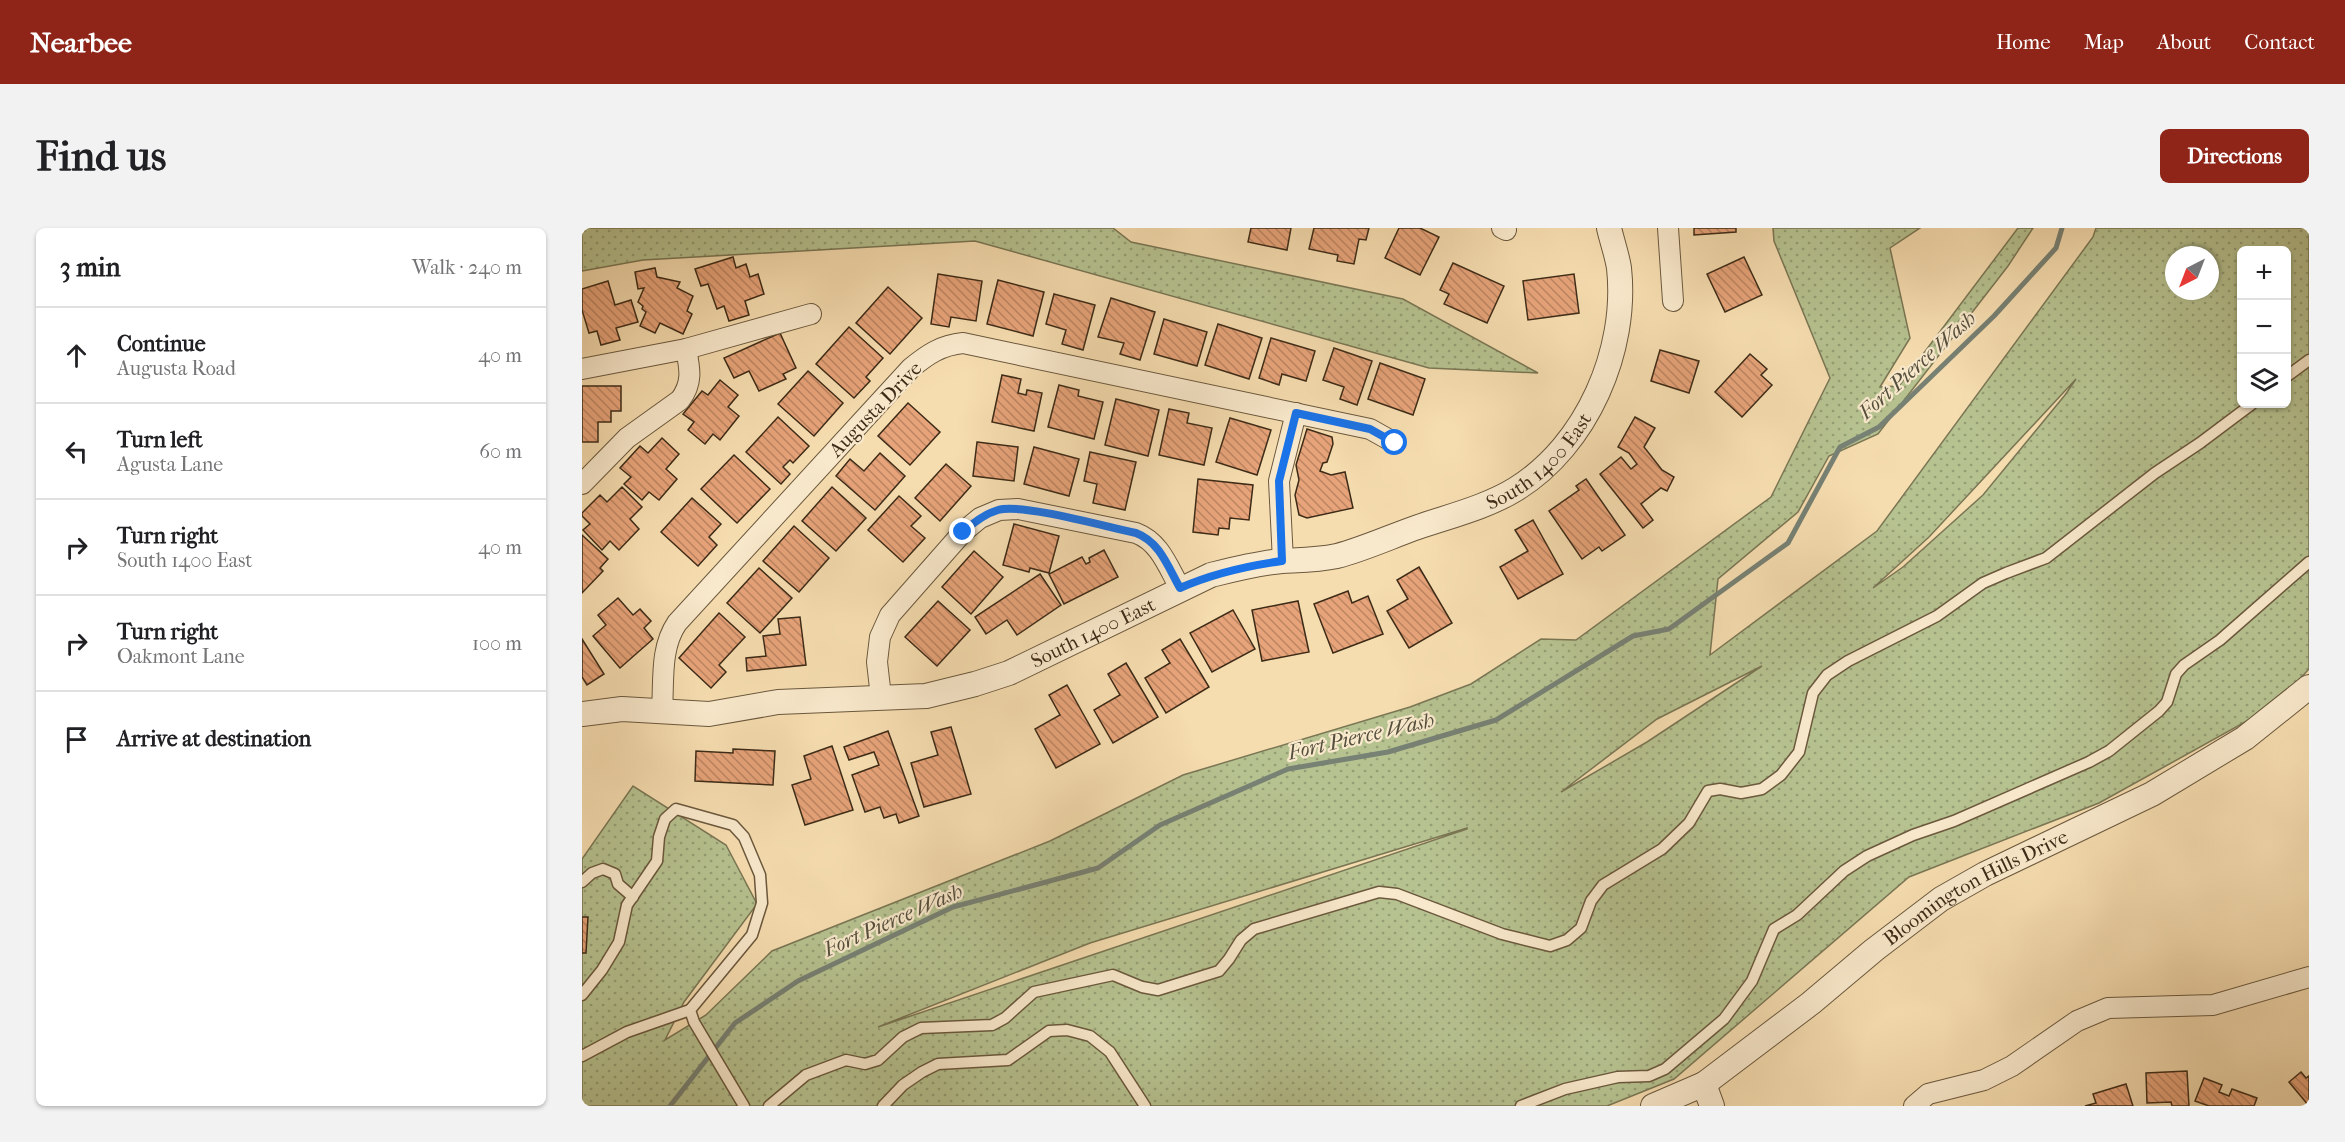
<!DOCTYPE html>
<html lang="en">
<head>
<meta charset="utf-8">
<style>
  :root { --surface:#fff; --page:#f2f2f2; --text:#202124; --muted:#757577; --line:#e0e0e0; --accent:#8f2418 }
  body { margin:0; font-family:"IM FELL French Canon",serif; background:var(--page); color:var(--text) }
  .controls { position:absolute; right:18px; top:18px; display:grid; overflow:hidden; border-radius:9px; box-shadow:0 2px 4px #0004 }
  .controls button { width:54px; height:54px; display:grid; place-items:center; padding:0; border:0; border-bottom:2px solid var(--line); background:var(--surface); color:var(--text); font:30px sans-serif }
  .compass { position:absolute; left:1583px; top:18px; width:54px; height:54px; border-radius:50%; background:var(--surface); box-shadow:0 2px 4px #0004; rotate:222deg }
  .stop { position:absolute; width:18px; height:18px; margin:-14px; border:4px solid #1a73e8; border-radius:50%; background:#fff }
  .stop.end { background:#1a73e8; border-color:#fff; box-shadow:0 2px 6px #0008 }
  .list { margin:0; padding:0; list-style:none }
  h2 { display:flex; justify-content:space-between; align-items:center; height:78px; margin:0; padding:0 24px; font-size:26px }
  h2 small { font-size:20px; font-weight:400; color:var(--muted) }
  .list li { display:grid; grid-template-columns:39px 1fr auto; gap:18px; align-items:center; box-sizing:border-box; height:96px; padding:0 24px; border-top:2px solid var(--line) }
  .list b { display:block; font-size:22px; white-space:nowrap }
  .list p { margin:0; font-size:20px; white-space:nowrap; color:var(--muted) }
  .list em { font-size:20px; font-style:normal; color:var(--muted) }
  .icon { flex:none; width:33px; height:33px; fill:none; stroke:currentColor; stroke-width:2; stroke-linecap:round; stroke-linejoin:round }
  .map { position:relative; flex:none; width:1727px; height:878px; overflow:hidden; border-radius:9px }
  header { display:flex; align-items:center; gap:36px; box-sizing:border-box; height:84px; padding:0 30px; background:var(--accent); color:#fff }
  header strong { font-size:28px }
  nav { display:flex; gap:33px; margin-inline-start:auto; font-size:21px }
  .intro { display:flex; align-items:center; justify-content:space-between; box-sizing:border-box; height:144px; padding:0 36px }
  h1 { margin:0; font-size:42px }
  .button { padding:15px 27px; border-radius:9px; background:var(--accent); color:#fff; font-size:21px; font-weight:700 }
  main { display:flex; gap:36px; padding:0 36px }
  aside { flex:1; background:var(--surface); border-radius:9px; box-shadow:0 2px 4px #0004 }
  .map>svg:first-child { display:block }
</style>
</head>
<body>
<header>
<strong>Nearbee</strong>
<nav><a>Home</a><a>Map</a><a>About</a><a>Contact</a></nav>
</header>
<div class="intro"><h1>Find us</h1><a class="button">Directions</a></div>
<main>
<aside>
<h2>3 min<small>Walk · 240 m</small></h2>
<ul class="list">
<li><svg class="icon" aria-label="ahead" viewBox="0 0 24 24"><path d="M12 20V5M6 11l6-6 6 6"/></svg><div><b>Continue</b><p>Augusta Road</p></div><em>40 m</em></li>
<li><svg class="icon" aria-label="left" viewBox="0 0 24 24"><path d="M17 20v-9H6M10 6l-5 5 5 5"/></svg><div><b>Turn left</b><p>Agusta Lane</p></div><em>60 m</em></li>
<li><svg class="icon" aria-label="right" viewBox="0 0 24 24"><path d="M7 20v-9h11M14 6l5 5-5 5"/></svg><div><b>Turn right</b><p>South 1400 East</p></div><em>40 m</em></li>
<li><svg class="icon" aria-label="right" viewBox="0 0 24 24"><path d="M7 20v-9h11M14 6l5 5-5 5"/></svg><div><b>Turn right</b><p>Oakmont Lane</p></div><em>100 m</em></li>
<li><svg class="icon" aria-label="arrive" viewBox="0 0 24 24"><path d="M6 21V4h12l-3 4 3 4H6"/></svg><div><b>Arrive at destination</b></div></li>
</ul>
</aside>
<div class="map">
<svg width="1727" height="878" viewBox="0 0 1727 878">
  <defs>
    <pattern id="grass-dots" width="8" height="8" patternUnits="userSpaceOnUse" patternTransform="scale(1.5)"><rect width="8" height="8" fill="#b6c290"/><path d="M2 2h.1M6 6h.1" fill="none" stroke="#959e75" stroke-width="1.8" stroke-linecap="round"/></pattern>
    <pattern id="building-back-hatch" width="6" height="6" patternUnits="userSpaceOnUse" patternTransform="scale(1.5)"><rect width="6" height="6" fill="#e7a379"/><path d="M-1 5l2 2M0 0l6 6M5-1l2 2" fill="none" stroke="#bc8562"/></pattern>
  </defs>
  <rect width="100%" height="100%" fill="#f6ddb0"/>
  <filter id="stains"><feTurbulence type="fractalNoise" baseFrequency=".00333" numOctaves="4"/><feColorMatrix values="0 0 0 0 .2 0 0 0 0 .09 0 0 0 0 .02 0 0 0 .5 -.17"/></filter>
  <radialGradient id="worn" r=".72"><stop offset=".6" stop-color="#630" stop-opacity="0"/><stop offset="1" stop-color="#630" stop-opacity=".3"/></radialGradient>
  <g fill="url(#grass-dots)" stroke="#7a7654" stroke-width="1.5" fill-rule="evenodd">
    <path d="M0,0H531L549,14L821,71L956,145L847,140L393,13L61,32L0,43Z"/>
    <path d="M1191,0H1338L1308,20L1328,110L1298,159L1317,158L1436,0H1451L1426,38L1296,206L1247,228L1216,284L1136,351L1128,427L1295,303L1511,9L1514,0H1727V441L1692,478L1517,575L1327,649L1092,851L1025,878H0V631L51,558L144,617L175,676L102,774L83,812L124,787L190,723L468,613L601,547L828,479L889,456L959,411L994,412L1189,269L1248,150L1192,13ZM1660,22H1704V176H1660ZM1592,27H1628V63H1592ZM1494,151L1483,167L1401,267L1321,339L1291,360L1347,309ZM1180,438L1065,514L979,564L1075,491ZM885,600V601L296,799L508,715Z"/>
  </g>
  <g fill="none" stroke-linecap="round" stroke-linejoin="round">
    <path stroke="#778174" stroke-width="5" d="M88,878L153,795L216,753L371,679L516,640L578,597L706,541L806,524L914,492L1051,408L1087,401L1206,315L1258,219L1297,199L1412,88L1474,20L1480,0"/>
  </g>
  <g fill="url(#building-back-hatch)" stroke="#3d2b17" stroke-width="1.5">
    <path d="M669,0H709L705,22L666,14Z"/>
    <path d="M732,0H787L784,12L777,11L772,36L755,33L756,27L727,21Z"/>
    <path d="M817,0H838L857,9L838,47L803,30Z"/>
    <path d="M1112,0H1154V4L1112,7Z"/>
    <path d="M151,29L154,40L164,36L168,49L176,46L182,66L163,73L167,87L147,93L142,78L135,81L126,56L119,58L113,41Z"/>
    <path d="M1162,29L1180,67L1143,84L1125,46Z"/>
    <path d="M871,35L922,58L905,95L862,76L867,66L858,62Z"/>
    <path d="M73,40L75,49L98,54L95,60L111,68L105,83L110,86L101,106L78,95L73,105L58,98L64,84L60,81L61,78L56,74L62,60L56,61L53,44Z"/>
    <path d="M356,46L400,53L394,93L369,89L367,99L349,96Z"/>
    <path d="M992,46L997,85L946,92L941,53Z"/>
    <path d="M416,52L462,64L451,108L405,96Z"/>
    <path d="M26,53L33,77L49,72L56,94L34,100L38,112L19,117L15,103L7,105L0,82V61Z"/>
    <path d="M306,59L340,90L308,126L274,95Z"/>
    <path d="M472,66L513,77L501,122L480,116L484,102L464,96Z"/>
    <path d="M529,70L573,84L558,132L538,126L542,115L516,109Z"/>
    <path d="M582,91L625,104L615,138L572,126Z"/>
    <path d="M636,96L680,110L667,151L623,137Z"/>
    <path d="M267,99L301,130L284,149L288,153L272,170L234,136Z"/>
    <path d="M198,105L214,140L201,146L204,151L177,163L167,143L152,150L142,130Z"/>
    <path d="M689,110L733,123L724,153L700,146L697,157L677,150Z"/>
    <path d="M752,120L790,133L775,177L758,171L762,159L741,152Z"/>
    <path d="M1078,122L1117,133L1107,165L1069,153Z"/>
    <path d="M1168,126L1185,141L1179,147L1190,157L1160,189L1133,164Z"/>
    <path d="M798,135L843,151L831,187L786,171Z"/>
    <path d="M226,143L261,175L232,208L196,176Z"/>
    <path d="M420,147L439,151L436,165L444,167L445,162L460,165L452,203L410,194Z"/>
    <path d="M138,152L156,167L146,179L157,188L138,212L131,206L123,216L106,202L112,194L101,186L120,163L126,167Z"/>
    <path d="M477,157L497,162L496,168L521,174L512,211L466,199Z"/>
    <path d="M0,158H39V183H29V194H16V214H0Z"/>
    <path d="M534,171L577,182L566,228L523,217Z"/>
    <path d="M326,175L358,204L328,237L296,208Z"/>
    <path d="M587,181L607,185L605,195L630,200L622,237L577,227Z"/>
    <path d="M196,189L227,218L211,235L208,232L201,239L208,246L199,256L164,224Z"/>
    <path d="M1053,189L1073,200L1062,219L1080,242L1092,249L1085,263L1079,260L1059,276L1071,292L1061,300L1018,246L1039,229L1049,241L1055,236L1047,225L1036,219Z"/>
    <path d="M648,190L689,202L675,247L634,234Z"/>
    <path d="M725,201L750,209L751,216L745,234L741,235L738,243L749,247L763,244L771,280L725,290L717,287L713,267L717,252L714,237Z"/>
    <path d="M80,210L97,226L84,241L95,251L77,272L67,264L60,272L42,256L49,249L38,240L58,218L66,225Z"/>
    <path d="M395,214L436,219L432,253L391,248Z"/>
    <path d="M452,219L497,231L487,268L442,256Z"/>
    <path d="M508,224L554,234L543,282L511,275L515,256L502,253Z"/>
    <path d="M298,225L323,248L293,282L254,248L268,231L282,243Z"/>
    <path d="M152,227L188,261L155,295L119,261Z"/>
    <path d="M364,236L389,258L358,293L333,270Z"/>
    <path d="M616,251L671,257L667,292L648,290L647,301L637,300L636,307L611,304Z"/>
    <path d="M1004,251L1043,307L1020,323L1017,319L1000,331L967,283L997,262L994,258Z"/>
    <path d="M40,259L60,279L48,291L57,301L37,322L28,313L20,322L1,302L8,296L0,288V285L18,267L25,274Z"/>
    <path d="M250,259L284,290L254,323L220,293Z"/>
    <path d="M317,268L339,288L329,298L343,310L321,334L286,302Z"/>
    <path d="M110,270L139,296L127,309L135,317L116,338L79,304Z"/>
    <path d="M951,292L981,346L936,371L918,339L946,323L933,302Z"/>
    <path d="M432,296L477,308L467,345L448,340L447,344L421,337Z"/>
    <path d="M212,298L247,330L217,364L181,333Z"/>
    <path d="M0,307L26,331L18,340L21,343L0,365Z"/>
    <path d="M522,322L536,349L482,376L467,346L500,329L504,336L508,334L507,330Z"/>
    <path d="M392,323L421,349L389,386L360,359Z"/>
    <path d="M837,339L870,395L827,420L805,383L826,371L815,352Z"/>
    <path d="M177,340L210,370L178,405L145,375Z"/>
    <path d="M458,346L479,377L435,407L425,392L404,406L393,389Z"/>
    <path d="M766,363L770,375L786,368L801,406L751,425L732,376Z"/>
    <path d="M36,370L51,387L58,381L69,393L62,400L71,411L38,440L11,408L24,397L16,387Z"/>
    <path d="M356,373L388,402L355,438L323,409Z"/>
    <path d="M716,373L727,424L680,433L670,382Z"/>
    <path d="M651,382L673,421L630,444L608,405Z"/>
    <path d="M137,385L163,409L137,437L144,444L129,460L97,430Z"/>
    <path d="M218,389L224,437L165,443L164,430L184,428L181,408L198,406L196,391Z"/>
    <path d="M0,411L22,446L5,457L0,449Z"/>
    <path d="M598,411L627,459L584,485L563,450L588,435L580,422Z"/>
    <path d="M544,435L576,489L531,515L512,482L538,467L526,446Z"/>
    <path d="M485,457L518,516L474,540L453,501L478,487L467,467Z"/>
    <path d="M369,499L389,566L342,579L329,535L356,527L349,504Z"/>
    <path d="M306,503L337,588L317,595L314,586L302,590L298,579L283,584L270,547L297,537L292,524L267,532L262,519Z"/>
    <path d="M250,518L271,582L223,597L210,557L229,551L222,528Z"/>
    <path d="M151,521L193,523L191,557L113,553L114,523L151,525Z"/>
    <path d="M0,689H6L4,725H0Z"/>
    <path d="M1605,843L1607,878H1590L1589,874L1565,875L1564,845Z"/>
    <path d="M1719,844L1724,850L1727,848V878L1707,854Z"/>
    <path d="M1622,850L1640,857L1637,864L1647,868L1650,861L1675,870L1672,878H1627L1613,873Z"/>
    <path d="M1544,856L1551,878H1503L1514,875L1511,866Z"/>
  </g>
  <g fill="none" stroke-linecap="round" stroke-linejoin="round">
    <g stroke="#6b583d" stroke-width="13">
      <g id="service">
        <path d="M1704,149L1727,132"/>
        <path d="M0,654L10,645L21,641L33,646L36,656L51,669"/>
        <path d="M0,767L20,742L37,714L45,677L75,633L77,609L83,591L94,581L151,597L162,609L178,647L180,675L170,707L108,782L112,794L162,878"/>
        <path d="M0,828L45,804L108,782"/>
        <path d="M187,878L224,847L264,832L283,836L296,832L321,809L339,800L410,797L423,790L452,764L531,747L560,759L576,762L637,743L647,731L659,712L672,701L797,664L815,666L920,706L968,718L985,712L999,700L1009,673L1021,657L1080,621L1107,595L1126,563L1138,561L1159,565L1180,561L1199,547L1217,524L1231,465L1245,447L1266,433L1355,388L1401,355L1424,345L1464,330L1573,245L1618,215L1670,176"/>
        <path d="M301,878L321,857L340,844L356,836L426,832L467,803L485,802L508,808L528,824L563,878"/>
        <path d="M939,878L983,861L1036,849L1067,848L1083,841L1142,791L1170,753L1192,701L1215,687L1262,643L1285,628L1331,607L1372,593L1507,534L1527,523L1577,483L1585,474L1594,446L1602,437L1638,412L1727,334"/>
      </g>
    </g>
    <g stroke="#6b583d" stroke-width="22">
      <g id="minor">
        <path d="M920,0L924,2"/>
        <path d="M1086,0L1091,73"/>
        <path d="M0,141L104,121L229,86"/>
        <path d="M0,256L45,210L98,172C111,155 108,141 104,121"/>
        <path d="M701,333L697,253L714,185"/>
        <path d="M299,469L295,434L298,409L308,387L381,304L398,290L417,282L436,281L554,305C578,314 586,339 598,360"/>
        <path d="M80,483C82,452 78,420 95,395L329,140C345,127 359,117 381,115L788,201L813,215"/>
        <path d="M1332,878L1346,866L1402,852L1430,838L1495,793L1526,780L1631,777L1727,749"/>
      </g>
    </g>
    <g stroke="#6b583d" stroke-width="26">
      <g id="tertiary">
        <path id="s1" d="M0,486L40,481L127,486L196,474L344,468L393,456L427,445L629,347C653,341 676,335 700,333C719,332 736,332 755,328C782,321 810,308 836,299C868,288 905,279 934,261C1005,217 1046,122 1037,40C1035,27 1030,13 1027,0"/>
        <path d="M1122,856L1130,878"/>
        <path id="s2" d="M1071,878L1122,856L1229,775L1292,722L1359,671L1403,646L1570,566L1663,510L1727,459"/>
      </g>
    </g>
    <use href="#service" stroke="#f9e9cc" stroke-width="10"/>
    <use href="#minor" stroke="#f9e9cc" stroke-width="20"/>
    <use href="#tertiary" stroke="#f9e9cc" stroke-width="24"/>
  </g>
  <g fill="none" stroke-linecap="round" stroke-linejoin="round">
    <path stroke="#1a73e8" stroke-width="8" d="M381,304C391,295 402,286 416,282C440,275 525,299 554,305C578,314 586,339 598,360C632,345 664,338 700,333L697,253L714,185L788,201L813,215"/>
  </g>
  <g text-anchor="middle" stroke-width="4.5" stroke-linejoin="round" paint-order="stroke">
    <g font-size="20" fill="#3d2b17" stroke="#f9e9cc">
      <text transform="translate(293 181) rotate(-46)" y="7">Augusta Drive</text>
      <text dy="7" stroke="none"><textPath href="#s1" startOffset="1011">South 1400 East</textPath></text>
      <text dy="7" stroke="none"><textPath href="#s1" startOffset="525">South 1400 East</textPath></text>
      <text dy="7" stroke="none"><textPath href="#s2" startOffset="392">Bloomington Hills Drive</textPath></text>
    </g>
    <g font-size="21" font-style="italic" fill="#554f3e" stroke="#f9e9cc">
      <text transform="translate(1335 137) rotate(-42)" y="7">Fort Pierce Wash</text>
      <text transform="translate(779 508) rotate(-13)" y="7">Fort Pierce Wash</text>
      <text transform="translate(311 692) rotate(-24)" y="7">Fort Pierce Wash</text>
    </g>
  </g>
  <rect width="100%" height="100%" filter="url(#stains)"/>
  <rect width="100%" height="100%" fill="url(#worn)"/>
</svg>
<div class="controls">
<button>+</button>
<button>−</button>
<button><svg class="icon" aria-label="layers" viewBox="0 0 24 24"><path d="M12 4l9 5-9 5-9-5zM3 14l9 5 9-5"/></svg></button>
</div>
<svg class="compass" viewBox="-18 -18 36 36"><path d="M0-13l5 13h-10z" fill="#e53935"/><path d="M0 13l5-13h-10z" fill="#757577"/></svg>
<div class="stop" style="left:813px;top:215px"></div>
<div class="stop end" style="left:381px;top:304px"></div>
</div>
</main>
</body>
</html>
